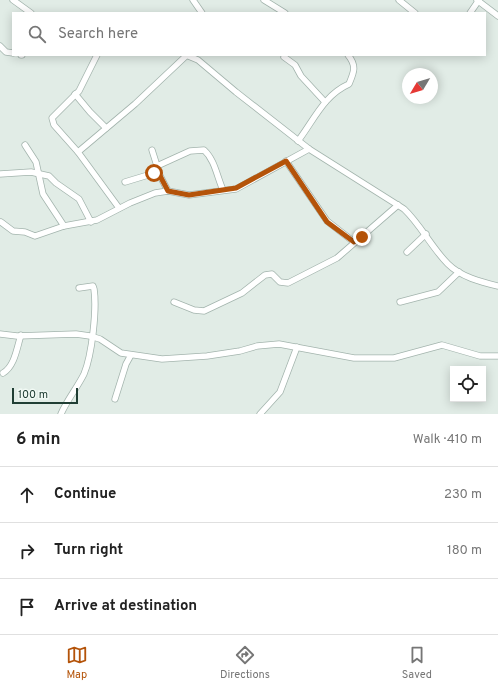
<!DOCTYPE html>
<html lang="en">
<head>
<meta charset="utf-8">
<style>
  :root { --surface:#fff; --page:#f6f6f6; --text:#222; --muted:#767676; --line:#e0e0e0; --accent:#b45309 }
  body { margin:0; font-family:Overpass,sans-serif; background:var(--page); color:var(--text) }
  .controls { position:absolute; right:12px; bottom:12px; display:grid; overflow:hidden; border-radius:0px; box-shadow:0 2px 10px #0003 }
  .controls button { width:36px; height:36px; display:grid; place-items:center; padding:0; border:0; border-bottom:1px solid var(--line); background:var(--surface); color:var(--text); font:20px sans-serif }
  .compass { position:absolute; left:402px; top:68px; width:36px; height:36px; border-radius:50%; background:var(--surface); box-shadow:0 2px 10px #0003; rotate:232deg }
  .scale { position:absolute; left:12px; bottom:10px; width:66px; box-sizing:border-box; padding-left:4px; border:2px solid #203e34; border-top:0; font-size:11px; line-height:14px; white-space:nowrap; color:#203e34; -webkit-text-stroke:3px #f1f9f4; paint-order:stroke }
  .stop { position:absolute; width:12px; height:12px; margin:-9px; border:3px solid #b45309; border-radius:50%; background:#fff }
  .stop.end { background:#b45309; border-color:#fff; box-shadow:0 1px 4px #0008 }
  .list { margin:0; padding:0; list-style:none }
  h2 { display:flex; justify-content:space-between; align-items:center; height:52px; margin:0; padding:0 16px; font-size:17px }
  h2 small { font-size:13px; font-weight:400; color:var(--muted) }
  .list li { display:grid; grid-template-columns:26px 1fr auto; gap:12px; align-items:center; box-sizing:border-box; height:56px; padding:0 16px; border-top:1px solid var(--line) }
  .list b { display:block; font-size:15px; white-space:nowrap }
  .list em { font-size:13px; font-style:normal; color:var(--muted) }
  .icon { flex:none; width:22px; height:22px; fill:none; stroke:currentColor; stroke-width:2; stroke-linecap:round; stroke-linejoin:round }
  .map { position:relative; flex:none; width:498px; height:414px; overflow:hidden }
  .search { position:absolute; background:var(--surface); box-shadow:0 2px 10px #0003; left:12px; right:12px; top:12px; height:44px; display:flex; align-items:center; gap:10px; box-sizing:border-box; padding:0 14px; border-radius:0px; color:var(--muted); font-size:15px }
  .sheet { height:220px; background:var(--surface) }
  nav { display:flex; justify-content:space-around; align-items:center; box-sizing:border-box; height:56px; border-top:1px solid var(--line); background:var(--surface); font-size:11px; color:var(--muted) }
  nav a { display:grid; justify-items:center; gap:2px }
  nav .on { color:var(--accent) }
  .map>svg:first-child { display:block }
</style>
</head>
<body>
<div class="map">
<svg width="498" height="414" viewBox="0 0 498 414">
  <rect width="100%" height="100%" fill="#e1ece6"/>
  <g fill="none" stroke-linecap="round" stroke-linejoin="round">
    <g stroke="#a3b4ad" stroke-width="7">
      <g id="minor">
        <path d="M13,0L31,13"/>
        <path d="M193,0L202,13"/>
        <path d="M264,0L285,13"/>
        <path d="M399,0L415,13"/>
        <path d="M477,0L498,16"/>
        <path d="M470,13L479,0"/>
        <path d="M0,46L6,52L13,53"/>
        <path d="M21,55H22"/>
        <path d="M186,55L198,60L236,92L309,149L404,209C421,225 431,247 448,264C461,277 481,282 498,286"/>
        <path d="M284,57L295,65L301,76L325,102"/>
        <path d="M75,94L90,112L106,128"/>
        <path d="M298,141C314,120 324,95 349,84C354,72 357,66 348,55"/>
        <path d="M25,145L36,162L43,194L64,226L97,220L130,203L155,193L168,191L189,195L236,189L309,149"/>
        <path d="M152,150L158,169"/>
        <path d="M78,152L54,125L52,118L79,91L97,55"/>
        <path d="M286,161L327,221L354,242"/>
        <path d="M157,166L190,151L204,150C215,160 217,177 223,190"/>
        <path d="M0,174L31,172L49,176L56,183L79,199L91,222"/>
        <path d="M125,182L158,172L168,191"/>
        <path d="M119,208L78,152L135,104L187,55"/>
        <path d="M1,222L13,231L25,232L35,236L64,226"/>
        <path d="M407,252L426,234"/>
        <path d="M174,302L194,310L204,311L242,293L265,275L272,274L280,282L288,283L337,258L398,205"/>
        <path d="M400,302L438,292L459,272"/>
        <path d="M0,334L17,336L76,334L90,336L100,339L121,353L162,359L207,356L240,351L257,346L279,344L354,358H394L442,345L480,356H498"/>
        <path d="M3,373C15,366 17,347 21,335"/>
        <path d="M115,399L126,364L131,355"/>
        <path d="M61,414C67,400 77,388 84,374C92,355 97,309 94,289L93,286L79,288"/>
        <path d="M260,414L280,392L297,347"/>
      </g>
    </g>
    <use href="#minor" stroke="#fff" stroke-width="5.5"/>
  </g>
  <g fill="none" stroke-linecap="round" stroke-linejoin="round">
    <path stroke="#b45309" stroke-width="5" d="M154,173L158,172L168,191L189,195L236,188L286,161L327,222L354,242L362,237"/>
  </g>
</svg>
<div class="controls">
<button><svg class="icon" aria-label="locate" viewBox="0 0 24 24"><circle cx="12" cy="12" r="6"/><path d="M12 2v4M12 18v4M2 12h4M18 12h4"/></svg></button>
</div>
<svg class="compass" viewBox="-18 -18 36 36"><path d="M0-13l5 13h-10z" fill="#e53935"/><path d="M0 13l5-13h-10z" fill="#767676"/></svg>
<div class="scale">100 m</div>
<div class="stop" style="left:154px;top:173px"></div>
<div class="stop end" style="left:362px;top:237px"></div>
<div class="search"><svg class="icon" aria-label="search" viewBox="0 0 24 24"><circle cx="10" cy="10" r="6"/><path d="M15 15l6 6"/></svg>Search here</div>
</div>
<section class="sheet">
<h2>6 min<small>Walk · 410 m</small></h2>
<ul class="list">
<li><svg class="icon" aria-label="ahead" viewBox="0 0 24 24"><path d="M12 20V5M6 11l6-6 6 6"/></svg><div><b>Continue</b></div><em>230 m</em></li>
<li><svg class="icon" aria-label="right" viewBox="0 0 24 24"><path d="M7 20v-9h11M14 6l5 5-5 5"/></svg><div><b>Turn right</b></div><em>180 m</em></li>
<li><svg class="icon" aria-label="arrive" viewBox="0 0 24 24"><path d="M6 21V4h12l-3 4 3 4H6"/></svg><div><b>Arrive at destination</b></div></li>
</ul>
</section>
<nav>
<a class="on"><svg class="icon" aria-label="map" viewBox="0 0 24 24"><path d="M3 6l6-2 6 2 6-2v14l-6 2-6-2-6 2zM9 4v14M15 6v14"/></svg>Map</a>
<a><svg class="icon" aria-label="directions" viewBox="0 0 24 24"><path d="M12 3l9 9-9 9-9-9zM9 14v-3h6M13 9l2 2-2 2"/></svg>Directions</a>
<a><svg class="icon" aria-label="saved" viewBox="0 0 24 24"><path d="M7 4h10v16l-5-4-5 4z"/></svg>Saved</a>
</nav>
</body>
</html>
